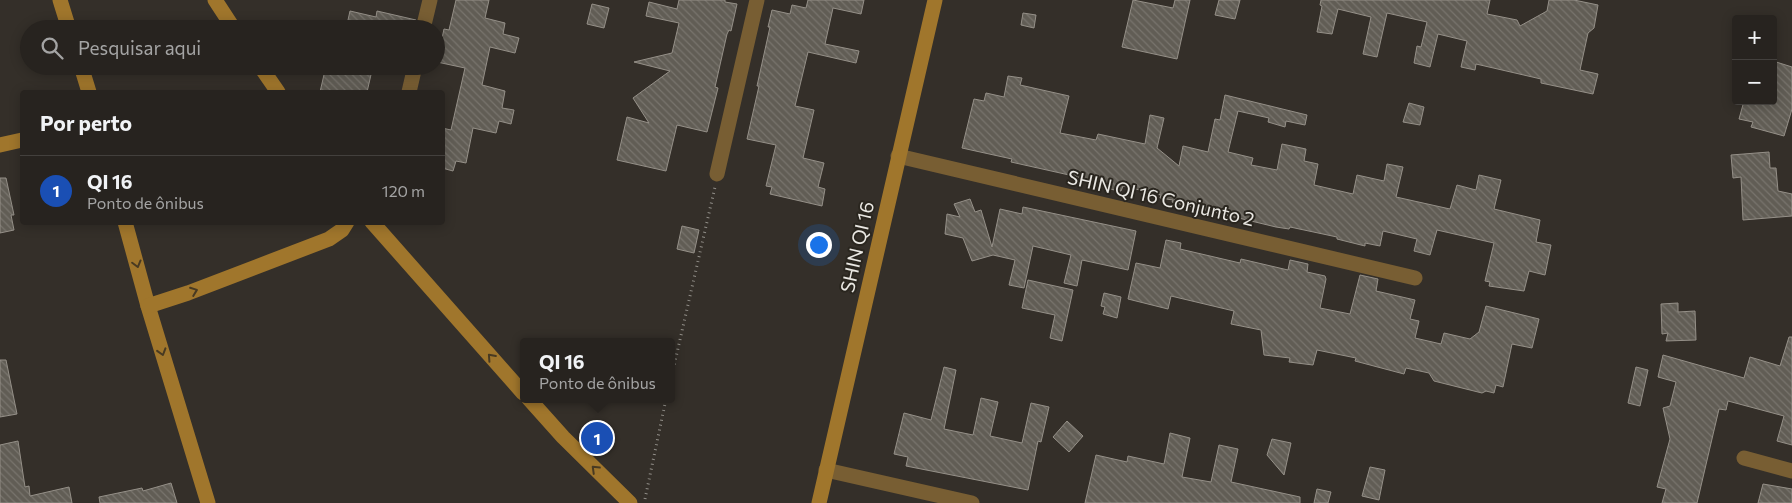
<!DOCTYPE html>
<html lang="pt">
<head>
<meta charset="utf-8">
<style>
  :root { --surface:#27231f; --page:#332f2c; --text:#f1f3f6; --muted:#a4a4a4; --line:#43403d; --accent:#ea580c }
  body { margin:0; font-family:Commissioner,sans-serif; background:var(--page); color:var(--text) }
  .controls { position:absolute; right:15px; top:15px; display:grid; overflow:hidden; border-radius:5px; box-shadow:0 2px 12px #0003 }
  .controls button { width:45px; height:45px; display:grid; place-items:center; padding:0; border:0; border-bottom:1px solid var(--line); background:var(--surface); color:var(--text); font:25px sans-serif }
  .you { position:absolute; left:818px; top:244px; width:18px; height:18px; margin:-12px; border:4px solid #fff; border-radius:50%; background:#1a73e8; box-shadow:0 0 0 8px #1a73e833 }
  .badge { display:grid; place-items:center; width:32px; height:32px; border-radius:50%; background:var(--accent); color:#fff; font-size:16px; font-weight:700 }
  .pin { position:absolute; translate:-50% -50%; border:2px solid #fff; box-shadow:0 1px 5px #0006 }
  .popup { position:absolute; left:520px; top:338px; width:155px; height:65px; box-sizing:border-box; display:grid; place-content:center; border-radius:5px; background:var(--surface); filter:drop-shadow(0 1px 4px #0005); font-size:16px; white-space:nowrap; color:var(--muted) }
  .popup b { font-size:19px; color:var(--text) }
  .popup::after { content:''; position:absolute; left:50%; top:100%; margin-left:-10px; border:10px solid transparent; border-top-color:var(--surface) }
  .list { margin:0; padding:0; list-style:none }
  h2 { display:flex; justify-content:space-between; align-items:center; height:65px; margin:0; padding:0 20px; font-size:21px }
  h2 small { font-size:16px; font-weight:400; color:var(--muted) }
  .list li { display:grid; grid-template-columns:32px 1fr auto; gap:15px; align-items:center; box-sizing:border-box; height:70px; padding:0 20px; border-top:1px solid var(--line) }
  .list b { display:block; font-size:19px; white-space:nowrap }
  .list p { margin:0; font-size:16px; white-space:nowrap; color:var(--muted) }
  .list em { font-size:16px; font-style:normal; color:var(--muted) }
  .icon { flex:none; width:28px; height:28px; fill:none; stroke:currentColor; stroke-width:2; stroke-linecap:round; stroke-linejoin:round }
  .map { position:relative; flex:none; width:1792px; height:503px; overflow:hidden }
  .search { position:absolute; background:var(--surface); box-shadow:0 2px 12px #0003; left:20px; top:20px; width:425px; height:55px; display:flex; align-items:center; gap:12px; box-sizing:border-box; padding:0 18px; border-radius:28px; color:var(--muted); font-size:19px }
  .panel { position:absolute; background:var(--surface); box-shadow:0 2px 12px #0003; left:20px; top:90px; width:425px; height:135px; border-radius:5px }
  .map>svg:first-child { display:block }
</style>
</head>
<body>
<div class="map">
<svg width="1792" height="503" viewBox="0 0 1792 503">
  <defs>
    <pattern id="building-back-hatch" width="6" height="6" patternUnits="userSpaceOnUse" patternTransform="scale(1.25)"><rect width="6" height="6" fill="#615d55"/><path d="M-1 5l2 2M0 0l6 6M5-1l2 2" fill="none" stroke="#78746d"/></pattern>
  </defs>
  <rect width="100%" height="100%" fill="#342f29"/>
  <g fill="url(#building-back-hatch)" stroke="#959088">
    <path d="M456,0H489L485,18L505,23L503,34L519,38L515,53L490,47L482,85L505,91L502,108L514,110L511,124L499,121L496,133L473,128L466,163L456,161L453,171L442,168V128L451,130L465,68L437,62L444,29L449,30Z"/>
    <path d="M679,0H725V2L737,4L731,31L729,30L727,34L715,87L718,88L707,132L677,125L666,171L617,160L627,117L649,123L633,98L670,71L634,62L672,53L679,23L646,16L649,2L677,9Z"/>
    <path d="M808,0H864L861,14L833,8L825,44L859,51L856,63L808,52L795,106L814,110L803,158L824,163L818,187L825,189L822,206L770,194L772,187L766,186L776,145L747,139L759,86H757L770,27H768L772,10L790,14L792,5L806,8Z"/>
    <path d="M1133,0L1173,8L1175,0H1190L1177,59L1122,47Z"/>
    <path d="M1219,0H1240L1235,19L1215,15Z"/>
    <path d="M1321,0H1490L1487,14L1517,20L1520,26L1547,11L1549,0H1574L1598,5L1594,28L1588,33L1580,70L1598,74L1593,94L1541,83V79L1476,64L1475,70L1461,67L1467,41L1438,34L1430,67L1414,63L1417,46L1421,47L1427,22L1387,13L1377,57L1363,54L1371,17L1338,9L1332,34L1317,32L1322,6L1320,5Z"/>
    <path d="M592,4L609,8L604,28L587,24Z"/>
    <path d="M350,11L376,17L377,11L416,20L414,29H346Z"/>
    <path d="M1023,13L1036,15L1034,28L1021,25Z"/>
    <path d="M1773,61L1792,67V109L1784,136L1751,127L1753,122L1739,119L1744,101H1773Z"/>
    <path d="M326,66H373L367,92H320Z"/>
    <path d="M1008,76L1022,78L1020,85L1069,96L1060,133L1096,140L1098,134L1145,144L1150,115L1164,118L1157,148L1179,166L1183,146L1208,152L1215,119L1220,120L1225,95L1307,115L1305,125L1286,121L1285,127L1268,122L1269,118L1238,111L1228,152L1253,158L1251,165L1277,170L1282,144L1306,149L1304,161L1318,164L1314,185L1353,194L1357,175L1384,181L1387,164L1403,167L1396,197L1450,209L1457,185L1476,190L1479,175L1501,180L1494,209L1540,220L1536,242L1551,245L1545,275L1529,271L1524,291L1489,286L1490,282L1485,281L1494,243L1437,230L1430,255L1414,251L1417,239L1383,231L1380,246L1365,243V246L1337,239V237L1290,227L1289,229L1276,227L1172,202L1173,200L1160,198L1161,195L1123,186L1121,191L1103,188L1105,183L1011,162L1012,159L962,148L974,99L984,101L986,93L1004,97Z"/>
    <path d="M1409,103L1424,107L1420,125L1403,122Z"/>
    <path d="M1769,152L1770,168H1776L1778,191L1792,194V216L1743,220L1741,177L1733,178L1731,155Z"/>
    <path d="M0,178H6L14,215H11L14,230L0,233Z"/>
    <path d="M970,199L975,212L981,210L992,247L1000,209L1022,214L1023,207L1136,231L1128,270L1082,260L1077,286L1064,283L1071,255L1033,246L1024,288L1009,285L1015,260L993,255L972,261L963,238L945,234L947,214L960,217L954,204Z"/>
    <path d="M682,226L699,230L694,253L677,249Z"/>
    <path d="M1166,240L1181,243L1180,249L1240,263L1241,259L1288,270L1290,260L1308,264L1307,272L1325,276L1326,279L1320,308L1350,314L1360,275L1378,279L1376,291L1415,300L1410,319L1419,321L1415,338L1441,344L1444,333L1470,339L1479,332L1486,306L1539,319L1532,348L1512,344L1503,387L1496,385L1494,393L1486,391L1482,393L1434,381L1429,373L1406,368L1404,374L1355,361L1356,358L1317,350L1313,365L1289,362L1290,358L1264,355L1261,330L1231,324L1234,311L1171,296L1168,309L1128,299L1136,263L1160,268Z"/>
    <path d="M1028,280L1073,290L1062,341L1050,338L1055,315L1022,308Z"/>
    <path d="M1104,293L1121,297L1117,318L1103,314L1105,307L1101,306Z"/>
    <path d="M1678,303V312L1695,311L1696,340L1666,341L1668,333L1662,334L1661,304Z"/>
    <path d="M1789,337H1792V445L1777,441L1784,416L1728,401L1726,410L1719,409L1697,503H1662L1666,489L1657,487L1670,439L1663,408L1670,406L1676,382L1658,377L1663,355L1744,378L1750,357L1780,366Z"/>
    <path d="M0,360H6L17,414L0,417Z"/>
    <path d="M944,367L956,370L944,429L973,435L981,398L998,402L990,436L1022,443L1031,403L1049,407L1041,442L1038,441L1028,490L906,466L908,457L894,454L904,413L931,420Z"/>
    <path d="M1636,367L1648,370L1640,406L1628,403Z"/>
    <path d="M1067,421L1083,436L1069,452L1053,437Z"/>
    <path d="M1170,433L1190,438L1182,477L1211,482L1219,445L1238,449L1231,482L1300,497V503H1085L1096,455L1127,462L1128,456L1164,464Z"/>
    <path d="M1272,439L1291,443L1284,475L1267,455Z"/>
    <path d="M18,441L25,487L29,486L30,496L69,487L72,503H0V445Z"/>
    <path d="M1370,467L1385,470L1379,500L1362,496Z"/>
    <path d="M171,483L177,503H100L99,497L142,488L143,491Z"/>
    <path d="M1763,484L1792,489V503H1758Z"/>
    <path d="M1317,489L1331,492L1328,503H1314Z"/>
  </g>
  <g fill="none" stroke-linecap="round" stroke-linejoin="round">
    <g stroke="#918e88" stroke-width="3" stroke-dasharray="1 4" stroke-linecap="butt">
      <path d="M671,379L715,187"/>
      <path d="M645,499L666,399"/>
    </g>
    <g stroke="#785e33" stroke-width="15">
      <path d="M423,29L430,0"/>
      <path d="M409,92L415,66"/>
      <path d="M898,156L1415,278"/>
      <path d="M717,174L757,0"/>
      <path d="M1744,458L1792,471"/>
      <path d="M826,470L972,503"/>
    </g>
    <g stroke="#a0762c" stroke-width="15">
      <path d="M60,0L69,29"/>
      <path d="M215,0L234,29"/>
      <path d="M81,66L89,92"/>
      <path d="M260,66L278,92"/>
      <path d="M0,145L22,140"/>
      <path d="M125,222L148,306L208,503"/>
      <path d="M372,222L523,393"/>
      <path d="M148,306L188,293L329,239L342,230L347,222"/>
      <path d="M529,399L563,437L630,503"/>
      <path d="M819,503L935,0"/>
    </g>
  </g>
  <defs><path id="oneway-chevron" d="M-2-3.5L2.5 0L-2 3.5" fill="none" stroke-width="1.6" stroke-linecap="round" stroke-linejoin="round" transform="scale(1.25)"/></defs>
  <g stroke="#483a22">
    <use href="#oneway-chevron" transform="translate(137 264) rotate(75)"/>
    <use href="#oneway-chevron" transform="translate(194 291) rotate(-21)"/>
    <use href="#oneway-chevron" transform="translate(162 352) rotate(73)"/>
    <use href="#oneway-chevron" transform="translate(491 357) rotate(-132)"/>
    <use href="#oneway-chevron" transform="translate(595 469) rotate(-136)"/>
  </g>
  <g text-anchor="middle" stroke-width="4" stroke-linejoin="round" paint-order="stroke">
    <g font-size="19" fill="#eae8e3" stroke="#2a261f">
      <text transform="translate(1161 198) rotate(13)" y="7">SHIN QI 16 Conjunto 2</text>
      <text transform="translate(857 247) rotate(-77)" y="7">SHIN QI 16</text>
    </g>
  </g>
</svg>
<div class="controls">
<button>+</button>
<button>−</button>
</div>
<div class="you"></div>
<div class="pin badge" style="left:597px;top:438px;background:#1a4fb4">1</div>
<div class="popup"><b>QI 16</b>Ponto de ônibus</div>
<div class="search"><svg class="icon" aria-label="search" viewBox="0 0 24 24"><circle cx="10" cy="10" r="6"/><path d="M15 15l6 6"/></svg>Pesquisar aqui</div>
<section class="panel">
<h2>Por perto<small></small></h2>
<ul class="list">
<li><span class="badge" style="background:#1a4fb4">1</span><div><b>QI 16</b><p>Ponto de ônibus</p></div><em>120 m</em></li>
</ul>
</section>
</div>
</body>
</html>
